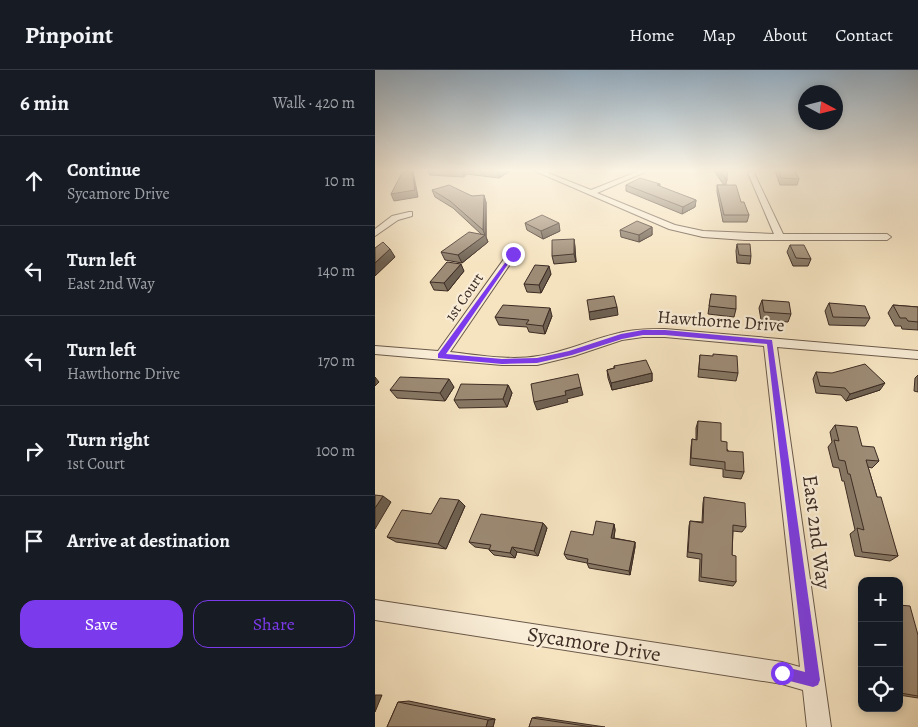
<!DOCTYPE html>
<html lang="en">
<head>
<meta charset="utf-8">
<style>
  :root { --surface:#171b24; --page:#242831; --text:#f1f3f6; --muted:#9ea1a6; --line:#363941; --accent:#7c3aed }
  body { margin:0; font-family:Alegreya,serif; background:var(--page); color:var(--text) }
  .controls { position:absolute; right:15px; bottom:15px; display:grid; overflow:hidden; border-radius:10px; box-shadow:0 2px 8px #0003 }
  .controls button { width:45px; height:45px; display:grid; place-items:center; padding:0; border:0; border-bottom:1px solid var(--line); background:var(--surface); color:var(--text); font:25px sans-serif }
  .compass { position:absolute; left:423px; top:15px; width:45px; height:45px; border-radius:50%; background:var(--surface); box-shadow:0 2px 8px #0003; rotate:97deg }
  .stop { position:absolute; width:15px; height:15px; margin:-11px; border:4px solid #7c3aed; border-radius:50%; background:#fff }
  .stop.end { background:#7c3aed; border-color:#fff; box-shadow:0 1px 5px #0008 }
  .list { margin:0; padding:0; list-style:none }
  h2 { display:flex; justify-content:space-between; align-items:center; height:65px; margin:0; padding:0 20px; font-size:21px }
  h2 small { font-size:16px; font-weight:400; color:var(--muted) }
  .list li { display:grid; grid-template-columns:32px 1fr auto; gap:15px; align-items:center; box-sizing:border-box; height:90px; padding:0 20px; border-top:1px solid var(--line) }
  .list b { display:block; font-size:19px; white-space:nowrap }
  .list p { margin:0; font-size:16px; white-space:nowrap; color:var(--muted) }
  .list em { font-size:16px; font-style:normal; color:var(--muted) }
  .actions { display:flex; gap:10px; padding:15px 20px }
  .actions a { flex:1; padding:11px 0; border:1px solid var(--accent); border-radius:15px; text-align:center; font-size:18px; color:var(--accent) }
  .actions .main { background:var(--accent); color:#fff }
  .icon { flex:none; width:28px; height:28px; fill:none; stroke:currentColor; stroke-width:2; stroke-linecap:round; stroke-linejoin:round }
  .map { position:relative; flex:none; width:543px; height:657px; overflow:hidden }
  header { display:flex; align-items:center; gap:30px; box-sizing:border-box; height:70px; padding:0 25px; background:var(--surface); border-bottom:1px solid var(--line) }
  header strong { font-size:24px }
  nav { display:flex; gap:28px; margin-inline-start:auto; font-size:18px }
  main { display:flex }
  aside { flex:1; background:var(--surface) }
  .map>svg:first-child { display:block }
</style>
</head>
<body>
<header>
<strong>Pinpoint</strong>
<nav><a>Home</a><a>Map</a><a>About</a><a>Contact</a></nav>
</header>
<main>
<aside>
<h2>6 min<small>Walk · 420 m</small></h2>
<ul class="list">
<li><svg class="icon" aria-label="ahead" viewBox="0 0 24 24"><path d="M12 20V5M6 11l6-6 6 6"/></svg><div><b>Continue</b><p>Sycamore Drive</p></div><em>10 m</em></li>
<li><svg class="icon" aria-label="left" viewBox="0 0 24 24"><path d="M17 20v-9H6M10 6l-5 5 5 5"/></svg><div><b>Turn left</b><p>East 2nd Way</p></div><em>140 m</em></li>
<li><svg class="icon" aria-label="left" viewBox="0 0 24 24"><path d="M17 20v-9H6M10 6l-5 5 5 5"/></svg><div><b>Turn left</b><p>Hawthorne Drive</p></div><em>170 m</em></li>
<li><svg class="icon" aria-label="right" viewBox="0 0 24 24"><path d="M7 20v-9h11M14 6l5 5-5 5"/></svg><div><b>Turn right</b><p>1st Court</p></div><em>100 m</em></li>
<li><svg class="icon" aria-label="arrive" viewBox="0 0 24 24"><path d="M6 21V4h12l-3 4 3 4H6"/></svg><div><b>Arrive at destination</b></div></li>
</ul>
<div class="actions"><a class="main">Save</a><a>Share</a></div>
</aside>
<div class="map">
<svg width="543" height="657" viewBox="0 0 543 657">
  <rect width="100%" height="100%" fill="#f6e4c1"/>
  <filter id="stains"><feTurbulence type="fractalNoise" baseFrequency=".004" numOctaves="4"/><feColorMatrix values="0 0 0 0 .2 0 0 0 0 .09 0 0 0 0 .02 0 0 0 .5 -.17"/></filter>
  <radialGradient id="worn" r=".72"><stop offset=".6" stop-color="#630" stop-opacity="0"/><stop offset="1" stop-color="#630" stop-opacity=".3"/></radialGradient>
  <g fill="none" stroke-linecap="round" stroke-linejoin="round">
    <g stroke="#6a594a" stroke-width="2">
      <g id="minor">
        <path d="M160,101H168L216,120L264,101H272L222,123L300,155L328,161L399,164L373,103L376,101L379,103L408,164H512L516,167L512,170H370L328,167L294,159Z"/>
        <path d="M34,142H37V146L23,150L0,166V159L17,146Z"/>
        <path d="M137,181L142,184L75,282C103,285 135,291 163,286C191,282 217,269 244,263C259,259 275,259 290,259L543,281V289L402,277L456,657H432L428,620L407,614L0,550V530L407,592L425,597L389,276L290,267H268L247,270L199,286L162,295H127L0,284V276L63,281L134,182Z"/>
      </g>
    </g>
    <use href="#minor" fill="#f9edd7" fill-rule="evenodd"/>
  </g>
  <g fill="#877865" stroke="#3c2b23">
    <path d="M52,101H135L124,108L91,104L89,107L55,105Z"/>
    <path d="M339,101H352L351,115L366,132L374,145L372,152H348L342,122V115H349Z"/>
    <path d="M400,101H420L424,109L422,115H405Z"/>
    <path d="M285,114V117L321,130L320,137L307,144L251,121V115Z"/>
    <path d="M57,120L97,126L111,132V167L113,172L87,193L70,190L66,182L106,164L78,138L60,127Z"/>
    <path d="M150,153L185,161L168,169L152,160Z"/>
    <path d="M277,157V165L264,172L246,167L245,160Z"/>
    <path d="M199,169L201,192L179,194L177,186Z"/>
    <path d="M362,174L376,186L375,194L362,193L361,181Z"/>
    <path d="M415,175L436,189L433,196H418L412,182Z"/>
    <path d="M89,201L73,221L59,220L55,212Z"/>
    <path d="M176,204L166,223L152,222L149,214Z"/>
    <path d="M336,224L361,239L359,247L333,244Z"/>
    <path d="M387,230L416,244L413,252L386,250L384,238Z"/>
    <path d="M454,233L495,248L490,256L454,255L450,241Z"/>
    <path d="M518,235L543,237V260L527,259L526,256H520L513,243Z"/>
    <path d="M177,246L170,264L154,262L152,257L124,255L120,247Z"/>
    <path d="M325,285L363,303L361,311L323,307Z"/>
    <path d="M239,296L277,303V311L237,320L233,308L232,300L239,298Z"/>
    <path d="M441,302L505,320L471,331L466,325L441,323L438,309Z"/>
    <path d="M543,305V322L539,321L540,308Z"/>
    <path d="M133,315L137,323L132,337L84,338L79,330Z"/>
    <path d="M79,317L70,331L22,328L15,320Z"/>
    <path d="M323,351L346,371L369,402L366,409L348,407V399L315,395L316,377L317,369L321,370V358Z"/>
    <path d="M460,355L487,376L504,391L497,398L493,397L502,427L523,486L515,491L480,486L475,464L480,460L469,411H467L464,398L458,397L453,377L457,372L455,362Z"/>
    <path d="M329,427L371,457L367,462L358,461L357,485L361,512L358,516L324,511L325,489L312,487L314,456L315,451L327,452L328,433Z"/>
    <path d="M90,436L71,479L21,472L12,467L56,444Z"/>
    <path d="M168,453L172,458L163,486L142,482L140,488L119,485L114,480V479L100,477L94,472Z"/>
    <path d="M239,454L240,460L239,468L260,472V477L255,505L214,498L212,493L192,489L189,484L218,465Z"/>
    <path d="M524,535L543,565V628L524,625Z"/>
    <path d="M34,631L120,649L118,657H12L23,632Z"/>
    <path d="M162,647L230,657H154L157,648Z"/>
  </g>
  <g fill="#6e6152" stroke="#3c2b23">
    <path d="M37,101H38L43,127L19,131L16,124Z"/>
    <path d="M87,101H90L91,104L89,107Z"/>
    <path d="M122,101H135L124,108Z"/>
    <path d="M109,125L111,132V167L113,172L87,193L83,185L110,165L108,160Z"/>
    <path d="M321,130L320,137L307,144L308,137Z"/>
    <path d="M184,153L185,161L168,169L166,161Z"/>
    <path d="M277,157V165L264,172V165Z"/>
    <path d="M199,169L200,176L201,192L199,184Z"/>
    <path d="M15,179L20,187L0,206V193Z"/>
    <path d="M86,194L89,201L73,221L69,213Z"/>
    <path d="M174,196L176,204L166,223L164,215Z"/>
    <path d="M242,237L243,245L215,250L214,242Z"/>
    <path d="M175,238L177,246L170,264L168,256Z"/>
    <path d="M277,303V311L237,320L236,313Z"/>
    <path d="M0,307L4,312L0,316Z"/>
    <path d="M74,309L79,317L70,331L65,323Z"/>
    <path d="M510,313L505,320L471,331L475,324Z"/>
    <path d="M133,315L137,323L132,337L128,329Z"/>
    <path d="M206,317L208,325L192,329L193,332L162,340L159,332L190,321Z"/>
    <path d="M8,426L16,432L0,459V438Z"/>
    <path d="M84,430L90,436L71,479L63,474Z"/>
    <path d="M168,453L172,458L163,486L159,481Z"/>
    <path d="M239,454L240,460L238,473L236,468Z"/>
    <path d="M260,472V477L255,505L254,501Z"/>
    <path d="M137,477L142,482L140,488L135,483Z"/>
    <path d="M0,625H7L0,642Z"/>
    <path d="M120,649L118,657H111L113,650Z"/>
  </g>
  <g fill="#9d8b75" stroke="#3c2b23">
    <path d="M28,101H37L40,120L16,124Z"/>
    <path d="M345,101H352V111Z"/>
    <path d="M404,101H420L424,109L406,108Z"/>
    <path d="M265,108L285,114L282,115L321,130L308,137L251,115Z"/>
    <path d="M74,115L97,126L109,125L108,160L75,131L57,120Z"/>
    <path d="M342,115H361L366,132H369L374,145H349Z"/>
    <path d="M167,145L184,153L166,161L150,153Z"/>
    <path d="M262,151L277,157L264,165L245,160Z"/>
    <path d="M94,162L110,165L83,185L66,182Z"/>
    <path d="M199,169V184L177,186V170Z"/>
    <path d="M8,172L15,179L0,193V178Z"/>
    <path d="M362,174H375L376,186L364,185Z"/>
    <path d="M415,175H429L436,189L421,188Z"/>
    <path d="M72,192L86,194L69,213L55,212Z"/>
    <path d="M160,195L174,196L164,215L149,214Z"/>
    <path d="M336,224L361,226V239L334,236Z"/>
    <path d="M239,226L242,237L214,242L212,230Z"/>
    <path d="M387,230L414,232L416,244L389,242Z"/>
    <path d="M454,233L490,236L495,248L458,247Z"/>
    <path d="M128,235L175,238L168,256L151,254L154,250L120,247Z"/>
    <path d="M518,235L543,237V252L533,251L531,248H525Z"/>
    <path d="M338,284L362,286L363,303L324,299L325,285L338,286Z"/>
    <path d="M271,290L277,303L236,313L232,300L240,298L239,296Z"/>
    <path d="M490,294L510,313L475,324L470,318L445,316L441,302L457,303Z"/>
    <path d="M203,304L206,317L190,321L191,325L159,332L156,314Z"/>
    <path d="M25,307L74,309L65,323L15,320Z"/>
    <path d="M86,314L133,315L128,329L79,330Z"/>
    <path d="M323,351L346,353V371L352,372V381L368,382L369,402L350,400V392L316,388L317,369L322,370Z"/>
    <path d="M460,355L482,357L487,376L499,377L504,391L491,390L502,427H506L523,486L487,482L482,458L489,460L475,404H473L470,391L464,390L459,370L464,371Z"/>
    <path d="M0,425L8,426L0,438Z"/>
    <path d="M329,427L370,433L371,457L358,455L357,485L361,486V512L326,507L327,484L313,482L315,451L328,453Z"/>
    <path d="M65,428L84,430L63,474L12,467L27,440L56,444Z"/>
    <path d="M106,444L168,453L159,481L137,477L135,483L114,480L116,475L94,472Z"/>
    <path d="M221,451L239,454L236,468L260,472L254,501L212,493L213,489L189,484L196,461L218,465Z"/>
    <path d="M524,535L535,536L543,565V626L525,623L524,621Z"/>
    <path d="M23,632L113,650L111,657H12Z"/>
    <path d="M157,648L217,657H154Z"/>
  </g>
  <linearGradient id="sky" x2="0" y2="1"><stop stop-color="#94aec3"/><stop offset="0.52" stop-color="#fbf3e3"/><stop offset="1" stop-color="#fbf3e3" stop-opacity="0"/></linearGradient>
  <rect width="543" height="193" fill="url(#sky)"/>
  <path fill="#7c3aed" d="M138,182L140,184L71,284L127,289L162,288L194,281L246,264L268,260H290L397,270L445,610L443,615L438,617L407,609L402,607L400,603L402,598L407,596L430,602L392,274L290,265H268L247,269L197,285L162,293L127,294L63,288V284Z"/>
  <g text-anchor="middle" stroke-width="4.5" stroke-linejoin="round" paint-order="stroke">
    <g font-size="15" fill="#3c2b23" stroke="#f9edd7">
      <text transform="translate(89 227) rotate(-55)" y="5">1st Court</text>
    </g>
    <g font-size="18" fill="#3c2b23" stroke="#f9edd7">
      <text transform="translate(346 251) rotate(4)" y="6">Hawthorne Drive</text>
    </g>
    <g font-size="21" fill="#3c2b23" stroke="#f9edd7">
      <text transform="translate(442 462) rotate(83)" y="7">East 2nd Way</text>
      <text transform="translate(219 574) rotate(9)" y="7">Sycamore Drive</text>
    </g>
  </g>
  <rect width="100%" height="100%" filter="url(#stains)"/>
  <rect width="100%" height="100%" fill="url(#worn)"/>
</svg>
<div class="controls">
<button>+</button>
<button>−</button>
<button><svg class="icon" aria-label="locate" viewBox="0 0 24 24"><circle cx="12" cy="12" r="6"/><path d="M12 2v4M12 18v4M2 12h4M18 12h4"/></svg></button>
</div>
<svg class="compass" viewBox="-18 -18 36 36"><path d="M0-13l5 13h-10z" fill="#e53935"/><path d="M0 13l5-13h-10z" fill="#9ea1a6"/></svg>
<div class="stop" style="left:407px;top:603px"></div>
<div class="stop end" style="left:138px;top:184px"></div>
</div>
</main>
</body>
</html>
